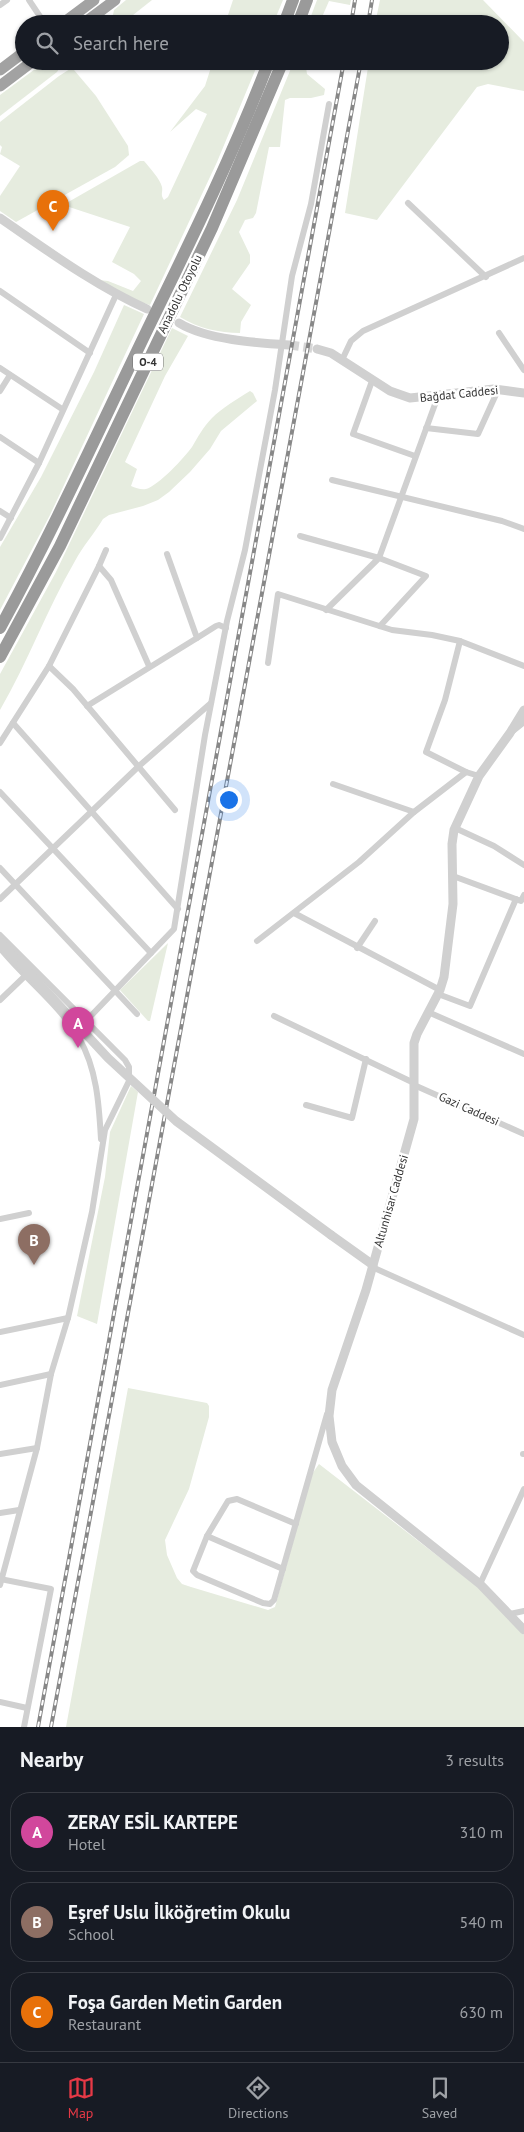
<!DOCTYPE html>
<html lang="en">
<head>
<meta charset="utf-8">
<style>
  :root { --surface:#171b24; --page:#20242c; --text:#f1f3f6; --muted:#9ea1a6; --line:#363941; --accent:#e63946 }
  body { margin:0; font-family:"PT Sans",sans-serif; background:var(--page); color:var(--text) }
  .you { position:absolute; left:228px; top:799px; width:18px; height:18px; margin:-12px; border:4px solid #fff; border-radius:50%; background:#1a73e8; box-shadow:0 0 0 8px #1a73e833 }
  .badge { display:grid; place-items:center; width:32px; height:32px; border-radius:50%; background:var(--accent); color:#fff; font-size:16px; font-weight:700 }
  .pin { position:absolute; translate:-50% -41px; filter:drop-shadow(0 1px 2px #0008) }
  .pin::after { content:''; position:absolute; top:26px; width:18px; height:15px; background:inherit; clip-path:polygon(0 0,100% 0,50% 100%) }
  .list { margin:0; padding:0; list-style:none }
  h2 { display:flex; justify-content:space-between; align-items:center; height:65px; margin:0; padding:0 20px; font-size:21px }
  h2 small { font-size:16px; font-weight:400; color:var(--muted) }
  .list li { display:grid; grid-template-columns:32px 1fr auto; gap:15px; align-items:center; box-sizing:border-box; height:80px; margin:0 10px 10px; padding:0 10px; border:1px solid var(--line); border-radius:20px }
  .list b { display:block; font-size:19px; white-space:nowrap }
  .list p { margin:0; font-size:16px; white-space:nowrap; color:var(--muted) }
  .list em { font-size:16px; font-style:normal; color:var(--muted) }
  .icon { flex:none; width:28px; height:28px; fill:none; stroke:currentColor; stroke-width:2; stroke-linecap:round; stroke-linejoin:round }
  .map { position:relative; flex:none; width:524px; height:1727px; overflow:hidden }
  .search { position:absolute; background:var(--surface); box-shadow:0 1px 4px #0004; left:15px; right:15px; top:15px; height:55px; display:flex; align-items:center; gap:12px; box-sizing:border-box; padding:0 18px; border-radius:28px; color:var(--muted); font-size:19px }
  .sheet { height:335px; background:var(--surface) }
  nav { display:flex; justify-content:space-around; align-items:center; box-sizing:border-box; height:70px; border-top:1px solid var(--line); background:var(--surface); font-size:14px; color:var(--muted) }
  nav a { display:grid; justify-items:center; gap:2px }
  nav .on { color:var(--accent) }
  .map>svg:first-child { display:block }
</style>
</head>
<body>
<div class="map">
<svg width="524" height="1727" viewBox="0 0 524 1727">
  <rect width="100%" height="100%" fill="#fff"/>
  <g fill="#e6ecdf">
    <path d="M126,0H152L128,19L118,21L113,15L114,10Z"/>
    <path d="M233,0H283L273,24H225Z"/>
    <path d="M317,0H351L350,5L329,1L319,24H308Z"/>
    <path d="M380,0H483L524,42V91L488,84L477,87L377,220L345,213L369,61H500V24H375Z"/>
    <path d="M46,61H64L57,72L0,116V95Z"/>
    <path d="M213,61H259L217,162L150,305L131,299L99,280L108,281L133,291L141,281L134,274L112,262L130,227L63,205L140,161H144C150,168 160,179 162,187C163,193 160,194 164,200L168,197L207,114L196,109L170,132L205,86Z"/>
    <path d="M294,61H305L307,74L325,89L324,95L311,98H290L285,100L280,147H269L256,213L253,218L245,220L239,232L250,255V263L232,289L251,305L241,322L240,333C219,333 198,328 180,317L237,200Z"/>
    <path d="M70,69L74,70L96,96L128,146L129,155L115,167L16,222L0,211V196L20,166L0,154L2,147L0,145V122L59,76Z"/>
    <path d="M124,305L144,314L50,515L0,610V547L41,477L94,372Z"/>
    <path d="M172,328L188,336L165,376L125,462L137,469L131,486C136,488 141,490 146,489C158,486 185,457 192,447C198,437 203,427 212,418C222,408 237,399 250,391L253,393L257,401L221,431L210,449L190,472L169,492L158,500L143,506L109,515L103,519C94,534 83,546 75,561C47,609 28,662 0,710V674L56,572Z"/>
    <path d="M168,943L150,1021H148L120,990Z"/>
    <path d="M131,1086L138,1092L97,1324L77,1316L105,1177L110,1132Z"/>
    <path d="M128,1388L207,1403L209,1406V1417L189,1489L165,1540L167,1555L177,1578L182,1584L191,1587L268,1610L275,1607L312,1474L319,1464L479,1588L524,1635V1727H66Z"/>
  </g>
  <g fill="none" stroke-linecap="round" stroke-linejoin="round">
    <path stroke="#d6d6d6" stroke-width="9" stroke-dasharray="9 4.5" stroke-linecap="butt" d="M290,345L317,349"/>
    <g stroke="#d0d0d0" stroke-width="6">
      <path d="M29,0L45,24"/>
      <path d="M0,5L7,0"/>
      <path d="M408,203L486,277"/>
      <path d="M0,291L90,353"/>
      <path d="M499,333L524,370"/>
      <path d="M342,360L351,341L363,331L524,258"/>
      <path d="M0,368L62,409"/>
      <path d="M372,381L353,434L415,456"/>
      <path d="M0,391L10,375"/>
      <path d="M426,428L478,434L498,390"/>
      <path d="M0,437L39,463"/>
      <path d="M332,480L502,521L524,529"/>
      <path d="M0,511L11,518"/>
      <path d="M300,536L379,558L438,396"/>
      <path d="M0,538L39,463L116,295"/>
      <path d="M99,566L106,550"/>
      <path d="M326,610L379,558L426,576L380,626"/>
      <path d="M197,638L216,626L219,625L226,628"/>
      <path d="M460,641L445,700L426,752L466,772"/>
      <path d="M268,663L278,594L392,630L432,635L460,641L524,666"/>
      <path d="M49,666L99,566L111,580L149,666"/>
      <path d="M87,706L197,638L167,554"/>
      <path d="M13,723L178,909"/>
      <path d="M513,731L524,722"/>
      <path d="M0,743L49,666L73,689L175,810"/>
      <path d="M333,784L414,812"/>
      <path d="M0,792L151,953"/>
      <path d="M455,828L494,846L524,865"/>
      <path d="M0,868L137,1014"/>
      <path d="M453,876L521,901L524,895"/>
      <path d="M0,899L139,766L211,703"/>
      <path d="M294,913L440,990"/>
      <path d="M0,935L125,1060L129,1067V1081L105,1130L92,1212L68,1318L51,1374L37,1448L0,1585"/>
      <path d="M257,941L359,862L414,812L466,772L479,776"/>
      <path d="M0,948C25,979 59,1004 79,1038C97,1069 99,1105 101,1139"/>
      <path d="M357,948L375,921"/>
      <path d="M438,994L470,1006L516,899"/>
      <path d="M0,1000L25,976"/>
      <path d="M428,1012L524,1054"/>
      <path d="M274,1016L414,1083"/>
      <path d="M86,1021L174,929L205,735L227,621L245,550L275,390L292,276L311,204L329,104"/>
      <path d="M414,1085L524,1134"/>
      <path d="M306,1105L352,1118L366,1059"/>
      <path d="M0,1219L29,1213"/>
      <path d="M372,1267L524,1335"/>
      <path d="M0,1332L68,1318"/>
      <path d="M0,1385L51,1374"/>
      <path d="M0,1454L37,1448"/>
      <path d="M523,1454H524"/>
      <path d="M0,1513L19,1510"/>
      <path d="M296,1524L237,1499L228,1501L207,1536L193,1571L197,1575L263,1603L270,1604L274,1600L327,1414"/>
      <path d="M207,1536L283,1569"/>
      <path d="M0,1579L51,1589L24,1727"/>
      <path d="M480,1584L524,1489"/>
      <path d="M510,1614L524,1611"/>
      <path d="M0,1702L27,1708"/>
    </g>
    <g stroke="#d0d0d0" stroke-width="9">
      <path d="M0,218C48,251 94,285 147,309"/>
      <path d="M179,323C207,340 258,343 290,345"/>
      <path d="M317,349L331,353L390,391L410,398L494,389L524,393"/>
      <path d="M524,710L510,733L479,776L454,830L452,844L453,904L444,977L440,990L417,1034L414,1043V1119L366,1290L332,1390L329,1416L332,1442L342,1466L356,1485L480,1584L524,1630"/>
      <path d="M0,942L21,964"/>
      <path d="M331,1235L373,1265"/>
    </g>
    <g stroke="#a2a2a2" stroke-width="11">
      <path d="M62,24L94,0"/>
      <path d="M83,24L115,0"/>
      <path d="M0,70L24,52"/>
      <path d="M0,86L33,61"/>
    </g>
    <g stroke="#9a9a9a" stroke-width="12">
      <path d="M284,24L293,0"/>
      <path d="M298,24L307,0"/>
      <path d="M0,628C55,527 102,423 152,320C194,234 235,150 269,61"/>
      <path d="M0,657L60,546L212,228L283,61"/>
    </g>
    <g stroke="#888" stroke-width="4">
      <g id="rail">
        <path d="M351,24L355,0"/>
        <path d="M368,24L372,0"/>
        <path d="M38,1727L344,61"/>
        <path d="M51,1727L361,61"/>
      </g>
    </g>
    <use href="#rail" stroke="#fff" stroke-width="2" stroke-dasharray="5.5" stroke-linecap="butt"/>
    <path stroke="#d0d0d0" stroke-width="9" d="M21,964L108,1058L176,1121L331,1235"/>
  </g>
  <g text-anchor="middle" stroke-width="5" stroke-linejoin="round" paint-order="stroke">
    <rect fill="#fff" stroke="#707070" stroke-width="1" x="133" y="353.5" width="30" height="17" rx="4"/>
    <g font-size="11" font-weight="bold" fill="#333">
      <text x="148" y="366">O-4</text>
    </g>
    <g font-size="12" fill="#333" stroke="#fff">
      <text transform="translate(180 294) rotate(-64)" y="4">Anadolu Otoyolu</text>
      <text transform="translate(459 394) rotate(-6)" y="4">Bağdat Caddesi</text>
      <text transform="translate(469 1109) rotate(24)" y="4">Gazi Caddesi</text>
      <text transform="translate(391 1201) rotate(-74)" y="4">Altunhisar Caddesi</text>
    </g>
  </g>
</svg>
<div class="you"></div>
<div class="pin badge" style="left:78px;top:1048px;background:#d1479c">A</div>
<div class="pin badge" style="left:34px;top:1265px;background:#8d6e63">B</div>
<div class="pin badge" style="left:53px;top:231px;background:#e8710a">C</div>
<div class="search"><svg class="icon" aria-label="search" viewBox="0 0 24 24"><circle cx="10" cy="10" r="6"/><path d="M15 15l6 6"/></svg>Search here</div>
</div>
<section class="sheet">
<h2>Nearby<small>3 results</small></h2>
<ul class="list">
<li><span class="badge" style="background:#d1479c">A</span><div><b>ZERAY ESİL KARTEPE</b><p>Hotel</p></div><em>310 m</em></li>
<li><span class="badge" style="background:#8d6e63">B</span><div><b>Eşref Uslu İlköğretim Okulu</b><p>School</p></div><em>540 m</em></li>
<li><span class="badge" style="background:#e8710a">C</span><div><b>Foşa Garden Metin Garden</b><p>Restaurant</p></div><em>630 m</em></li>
</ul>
</section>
<nav>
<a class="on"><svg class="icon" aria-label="map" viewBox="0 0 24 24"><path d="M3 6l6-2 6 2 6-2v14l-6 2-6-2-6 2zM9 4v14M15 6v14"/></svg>Map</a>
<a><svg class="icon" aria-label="directions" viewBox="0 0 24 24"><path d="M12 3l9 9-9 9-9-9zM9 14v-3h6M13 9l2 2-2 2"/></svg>Directions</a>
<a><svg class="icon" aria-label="saved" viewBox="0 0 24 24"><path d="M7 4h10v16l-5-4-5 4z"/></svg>Saved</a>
</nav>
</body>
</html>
